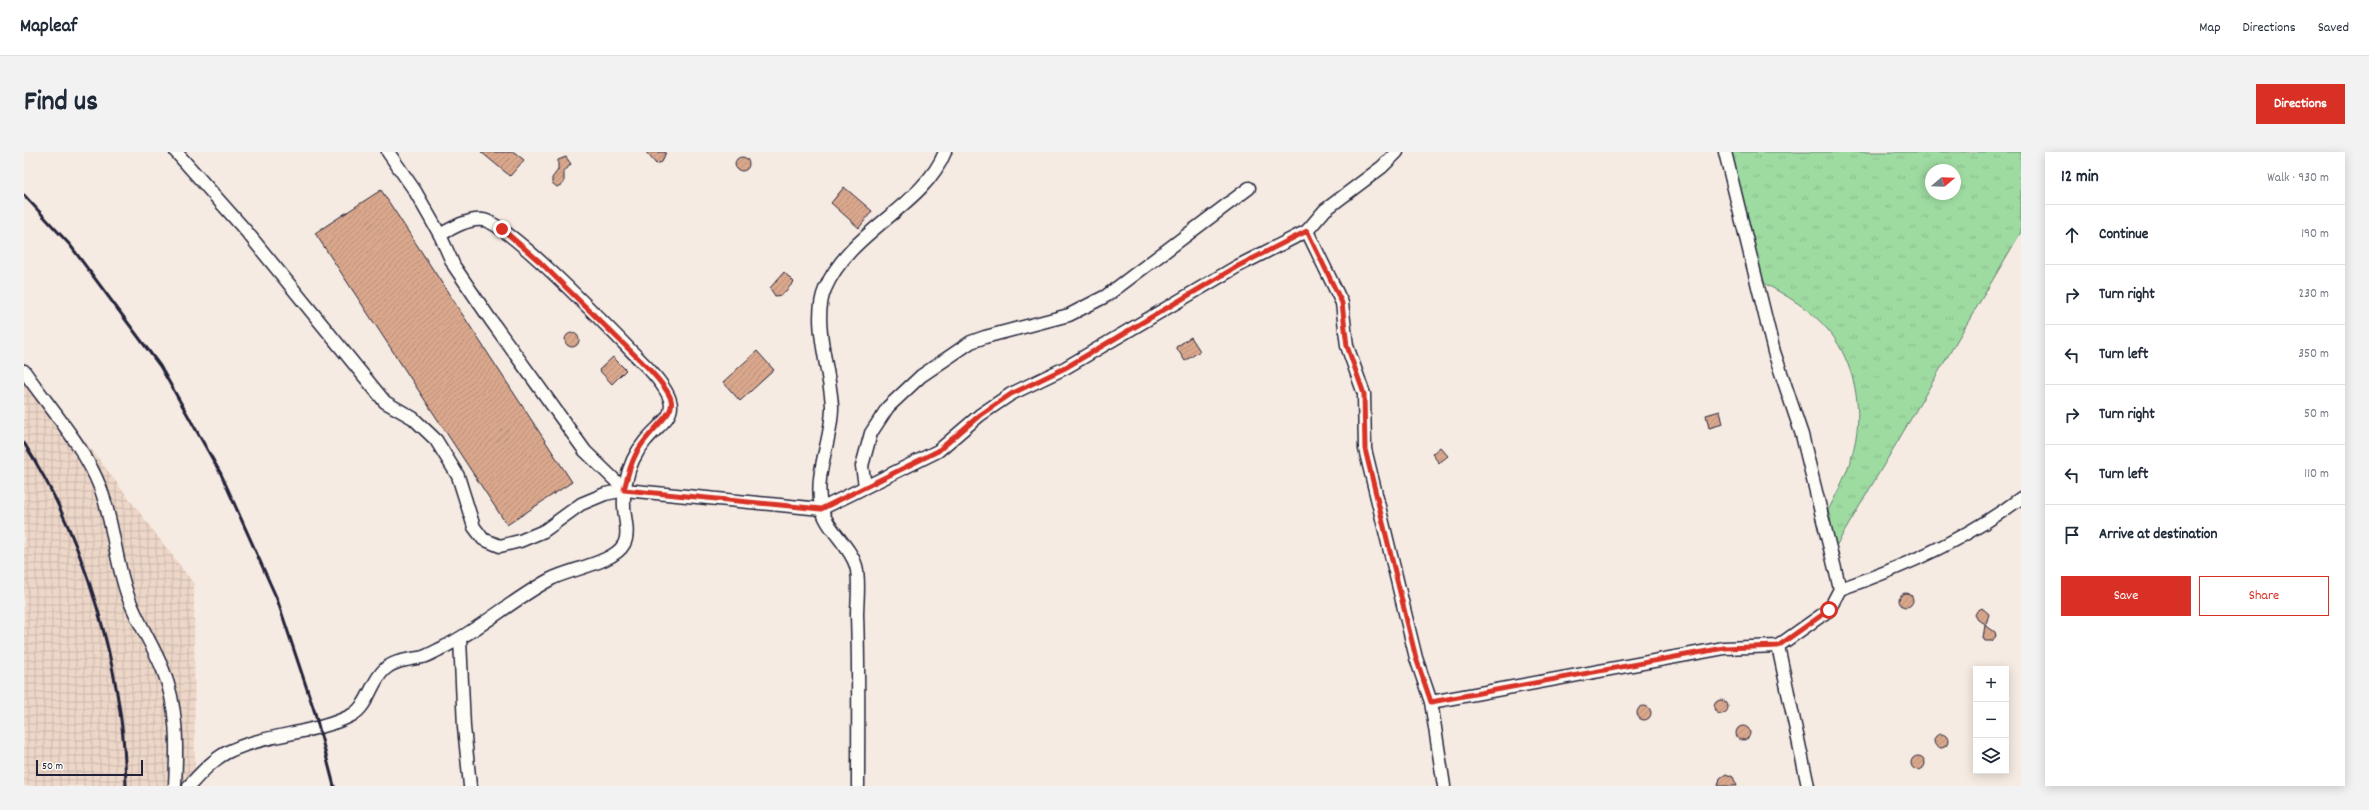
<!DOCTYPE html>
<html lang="en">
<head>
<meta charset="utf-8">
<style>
  :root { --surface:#fff; --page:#f2f2f3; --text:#1f2937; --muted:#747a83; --line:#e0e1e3; --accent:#d93025 }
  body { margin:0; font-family:Dekko,sans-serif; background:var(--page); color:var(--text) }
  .controls { position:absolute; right:12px; bottom:12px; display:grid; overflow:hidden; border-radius:0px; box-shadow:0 2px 10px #0003 }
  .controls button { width:36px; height:36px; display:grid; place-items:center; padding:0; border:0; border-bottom:1px solid var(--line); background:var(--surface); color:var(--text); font:20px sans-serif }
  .compass { position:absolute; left:1901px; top:12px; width:36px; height:36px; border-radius:50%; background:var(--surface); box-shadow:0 2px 10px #0003; rotate:71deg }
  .scale { position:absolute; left:12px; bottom:10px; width:107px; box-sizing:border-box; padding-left:4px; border:2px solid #22223b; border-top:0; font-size:11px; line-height:14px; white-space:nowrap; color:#22223b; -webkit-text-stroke:3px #fdfcf7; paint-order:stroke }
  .stop { position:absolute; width:12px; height:12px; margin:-9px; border:3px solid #d93025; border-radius:50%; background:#fff }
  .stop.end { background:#d93025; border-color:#fff; box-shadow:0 1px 4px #0008 }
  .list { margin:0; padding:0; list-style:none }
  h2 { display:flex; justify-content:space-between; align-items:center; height:52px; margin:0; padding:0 16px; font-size:17px }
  h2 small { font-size:13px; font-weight:400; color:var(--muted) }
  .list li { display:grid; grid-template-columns:26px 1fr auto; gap:12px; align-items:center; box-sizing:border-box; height:60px; padding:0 16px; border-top:1px solid var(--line) }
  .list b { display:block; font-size:15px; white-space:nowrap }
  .list em { font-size:13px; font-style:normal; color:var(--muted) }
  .actions { display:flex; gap:8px; padding:12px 16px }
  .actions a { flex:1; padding:9px 0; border:1px solid var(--accent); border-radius:0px; text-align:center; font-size:14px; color:var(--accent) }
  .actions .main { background:var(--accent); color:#fff }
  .icon { flex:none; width:22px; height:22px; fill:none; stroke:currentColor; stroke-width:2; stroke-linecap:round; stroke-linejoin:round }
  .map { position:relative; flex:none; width:1997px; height:634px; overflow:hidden; border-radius:0px }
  header { display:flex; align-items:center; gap:24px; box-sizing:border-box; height:56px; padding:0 20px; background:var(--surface); border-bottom:1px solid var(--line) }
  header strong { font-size:19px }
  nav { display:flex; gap:22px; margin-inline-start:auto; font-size:14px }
  .intro { display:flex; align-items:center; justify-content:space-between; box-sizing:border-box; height:96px; padding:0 24px }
  h1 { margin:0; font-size:28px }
  .button { padding:10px 18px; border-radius:0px; background:var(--accent); color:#fff; font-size:14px; font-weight:700 }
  main { display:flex; gap:24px; padding:0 24px }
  aside { flex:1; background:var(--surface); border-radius:0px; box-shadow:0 2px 10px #0003 }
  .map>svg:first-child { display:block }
</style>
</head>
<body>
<header>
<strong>Mapleaf</strong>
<nav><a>Map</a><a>Directions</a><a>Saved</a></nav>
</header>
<div class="intro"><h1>Find us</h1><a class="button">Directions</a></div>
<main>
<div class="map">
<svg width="1997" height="634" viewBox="0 0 1997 634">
  <defs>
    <pattern id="industrial-grid" width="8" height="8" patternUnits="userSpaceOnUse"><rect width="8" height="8" fill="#edd7c8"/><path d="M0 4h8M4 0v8" fill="none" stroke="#cbb8ad"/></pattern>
    <pattern id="park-tufts" width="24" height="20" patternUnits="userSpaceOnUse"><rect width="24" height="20" fill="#9edba1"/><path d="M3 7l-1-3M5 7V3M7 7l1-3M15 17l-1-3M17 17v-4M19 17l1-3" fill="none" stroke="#88bc8c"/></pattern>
    <pattern id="building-hatch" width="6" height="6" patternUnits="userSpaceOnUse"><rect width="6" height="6" fill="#d9a78c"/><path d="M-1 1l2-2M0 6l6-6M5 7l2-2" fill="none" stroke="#ba8f7a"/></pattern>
  </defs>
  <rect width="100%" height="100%" fill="#f6ebe2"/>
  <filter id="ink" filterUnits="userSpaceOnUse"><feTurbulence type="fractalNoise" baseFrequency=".025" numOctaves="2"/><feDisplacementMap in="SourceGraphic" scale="8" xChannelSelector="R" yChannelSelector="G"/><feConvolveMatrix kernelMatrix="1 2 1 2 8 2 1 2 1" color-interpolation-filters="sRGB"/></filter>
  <g filter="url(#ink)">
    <path fill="url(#industrial-grid)" d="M0,209L170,432L171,634H0Z"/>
    <path fill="url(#park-tufts)" stroke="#607e6e" fill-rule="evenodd" d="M1706,0H1997V80L1812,394L1802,362C1827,316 1843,277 1828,224C1823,208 1815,190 1804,178C1787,157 1761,143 1738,130ZM1907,18H1931V42H1907Z"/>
    <g fill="url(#building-hatch)" stroke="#22223b">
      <path d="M457,0H490L500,8L486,24Z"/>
      <path d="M622,0H642L638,10L632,12Z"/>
      <path d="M542,5L547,12L540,20V31L533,35L528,31V26L534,18V8Z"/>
      <circle cx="718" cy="12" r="7"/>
      <path d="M820,35L848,59L835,76L807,51Z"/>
      <path d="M357,38L548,330L483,373L291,81Z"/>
      <path d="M760,120L770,130L758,143L751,144L746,136Z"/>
      <circle cx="548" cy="188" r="7"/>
      <path d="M1167,185L1176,199L1161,209L1152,195Z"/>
      <path d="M733,199L750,218L716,249L699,230Z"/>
      <path d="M589,205L602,218L588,232L575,218Z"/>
      <path d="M1696,259L1699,272L1685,276L1682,263Z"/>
      <path d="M1416,295L1424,304L1415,311L1408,302Z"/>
      <circle cx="1882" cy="448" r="7"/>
      <path d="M1958,456L1965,462L1962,472L1954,468L1951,463L1953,459Z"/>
      <path d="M1961,473L1971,480L1972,484L1968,489H1961L1959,486Z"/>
      <circle cx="1697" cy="555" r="7"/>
      <circle cx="1620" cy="561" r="7"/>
      <circle cx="1719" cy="581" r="7"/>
      <circle cx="1917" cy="589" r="7"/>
      <circle cx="1894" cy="611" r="7"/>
      <path d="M1702,622L1709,625L1713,634H1694L1696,626Z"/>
    </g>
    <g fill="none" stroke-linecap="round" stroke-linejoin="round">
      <g stroke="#22223b" stroke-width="15">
        <g id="minor">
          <path d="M152,0L222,79L361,250L389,266L412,288L434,324L450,375L459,387L476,394L496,389L520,379L557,352L581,342L601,338L797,357L914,299L956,263L987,242L1041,216L1214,114L1283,79L1301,58L1358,15L1373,0"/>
          <path d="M364,0L391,39L416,83L430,114L466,167L561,299L601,338"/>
          <path d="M1283,79L1318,151L1323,194L1340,242L1341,297L1392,506L1407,550L1420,634"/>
          <path d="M0,219C25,255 60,294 76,335C90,371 91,411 105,447C114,471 129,493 139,518C154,555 153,595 151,634"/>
          <path d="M841,334L838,314L847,281L864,255L897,224L947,190L961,185L1045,163L1082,144L1225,36"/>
          <path d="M1816,437C1881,415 1942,387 1997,346"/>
          <path d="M436,487L440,575L446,634"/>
          <path d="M1754,494L1784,634"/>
          <path d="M1407,550L1700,496L1754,494L1805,458L1816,437L1778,283L1750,200L1701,0"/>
          <path d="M165,634C178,620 191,605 208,598C246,581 292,582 328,563C344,554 347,531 359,519C369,508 385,508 399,505C405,503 412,499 418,496C457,477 489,447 527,427C546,417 590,411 600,392C606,381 600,365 600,354C599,339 603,321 609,308C630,263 674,270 624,216C598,190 486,71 459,68C445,66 428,76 416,83"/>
          <path d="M834,634C834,577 835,520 833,463C833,450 836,427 832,414C826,393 801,376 797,354C790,320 808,289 808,255C807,221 787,169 801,137C826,78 899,55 921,0"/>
        </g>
      </g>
      <use href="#minor" stroke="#fdfcf7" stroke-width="12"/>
      <g stroke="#22223b" stroke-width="3">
        <path d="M0,43L46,93L136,214L197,322L253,447L291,561L310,634"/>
        <path d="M0,291C61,386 100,521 102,634"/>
      </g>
    </g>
  </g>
  <g fill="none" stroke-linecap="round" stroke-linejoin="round" filter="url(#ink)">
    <path stroke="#d93025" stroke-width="5" d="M478,77L516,110L624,216C664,259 647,254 618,292C608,306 604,322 600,338L797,357L914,299L956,263L987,242L1041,216L1214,114L1283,79L1318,151L1323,194L1340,242L1341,297L1392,506L1407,550L1700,496L1754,494L1805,458"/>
  </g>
</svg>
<div class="controls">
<button>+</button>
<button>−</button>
<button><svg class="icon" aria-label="layers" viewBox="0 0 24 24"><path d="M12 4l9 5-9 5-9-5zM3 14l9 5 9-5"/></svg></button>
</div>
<svg class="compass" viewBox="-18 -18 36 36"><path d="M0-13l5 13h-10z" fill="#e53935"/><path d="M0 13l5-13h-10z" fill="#747a83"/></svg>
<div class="scale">50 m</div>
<div class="stop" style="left:1805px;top:458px"></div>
<div class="stop end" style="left:478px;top:77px"></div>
</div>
<aside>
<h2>12 min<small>Walk · 930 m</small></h2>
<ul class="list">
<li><svg class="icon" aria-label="ahead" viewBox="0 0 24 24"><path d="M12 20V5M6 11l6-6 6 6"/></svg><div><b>Continue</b></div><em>190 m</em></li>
<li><svg class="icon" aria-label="right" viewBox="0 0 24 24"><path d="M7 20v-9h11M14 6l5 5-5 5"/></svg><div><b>Turn right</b></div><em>230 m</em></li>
<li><svg class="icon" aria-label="left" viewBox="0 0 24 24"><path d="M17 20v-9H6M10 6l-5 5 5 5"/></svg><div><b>Turn left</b></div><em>350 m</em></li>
<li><svg class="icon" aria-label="right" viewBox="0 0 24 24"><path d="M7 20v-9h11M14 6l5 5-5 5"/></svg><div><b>Turn right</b></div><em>50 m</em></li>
<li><svg class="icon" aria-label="left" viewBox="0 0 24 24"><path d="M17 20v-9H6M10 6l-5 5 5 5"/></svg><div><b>Turn left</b></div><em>110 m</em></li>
<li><svg class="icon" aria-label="arrive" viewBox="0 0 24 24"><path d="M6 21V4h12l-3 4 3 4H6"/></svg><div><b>Arrive at destination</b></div></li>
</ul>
<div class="actions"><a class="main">Save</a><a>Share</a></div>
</aside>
</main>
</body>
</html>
